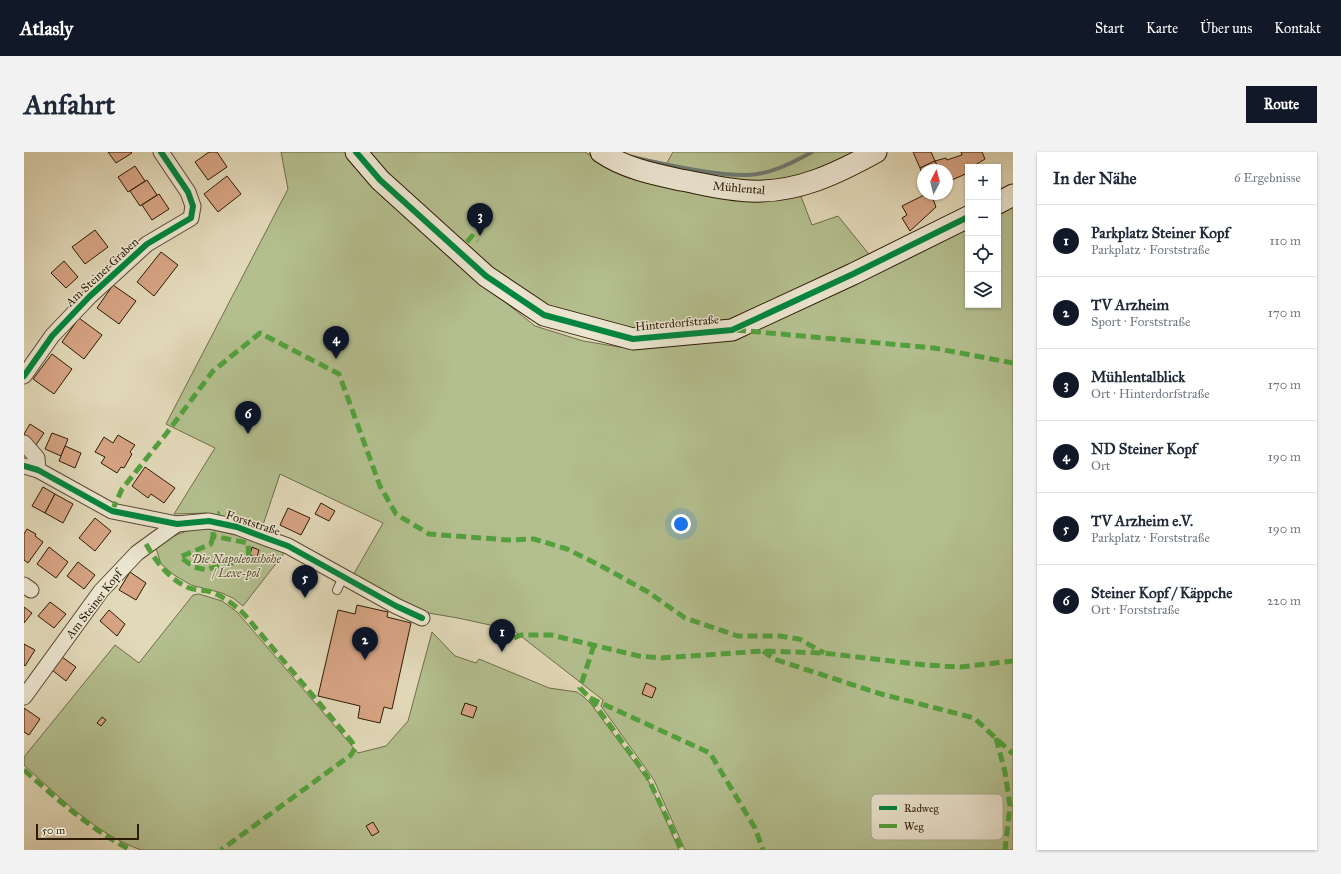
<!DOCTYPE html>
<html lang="de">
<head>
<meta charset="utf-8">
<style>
  :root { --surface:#fff; --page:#f2f2f3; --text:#1f2937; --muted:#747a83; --line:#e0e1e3; --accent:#111827 }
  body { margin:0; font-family:"IM FELL Great Primer",serif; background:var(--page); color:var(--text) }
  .controls { position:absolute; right:12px; top:12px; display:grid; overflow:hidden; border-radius:0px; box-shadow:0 1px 3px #0004 }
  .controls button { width:36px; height:36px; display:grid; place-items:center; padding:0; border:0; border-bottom:1px solid var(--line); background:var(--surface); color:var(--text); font:20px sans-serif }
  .compass { position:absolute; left:893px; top:12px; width:36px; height:36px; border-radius:50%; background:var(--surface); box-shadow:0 1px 3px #0004; rotate:7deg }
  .scale { position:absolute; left:12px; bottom:10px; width:103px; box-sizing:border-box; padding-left:4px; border:2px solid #2d1b04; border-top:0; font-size:11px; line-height:14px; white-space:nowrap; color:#2d1b04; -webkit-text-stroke:3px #ece6d2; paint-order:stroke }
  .you { position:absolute; left:657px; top:372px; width:14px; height:14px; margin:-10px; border:3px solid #fff; border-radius:50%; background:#1a73e8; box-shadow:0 0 0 6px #1a73e833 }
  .badge { display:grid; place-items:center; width:26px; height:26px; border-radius:50%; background:var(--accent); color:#fff; font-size:13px; font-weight:700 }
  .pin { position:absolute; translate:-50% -33px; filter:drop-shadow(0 1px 2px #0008) }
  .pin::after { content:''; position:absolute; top:21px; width:14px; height:12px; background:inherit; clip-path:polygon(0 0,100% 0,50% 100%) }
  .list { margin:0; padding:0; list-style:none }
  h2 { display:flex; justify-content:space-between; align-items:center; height:52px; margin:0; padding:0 16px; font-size:17px }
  h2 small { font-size:13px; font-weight:400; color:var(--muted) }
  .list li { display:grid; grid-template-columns:26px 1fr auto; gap:12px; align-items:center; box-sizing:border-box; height:72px; padding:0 16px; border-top:1px solid var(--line) }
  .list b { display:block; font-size:15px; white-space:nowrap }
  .list p { margin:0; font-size:13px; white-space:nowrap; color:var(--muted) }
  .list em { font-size:13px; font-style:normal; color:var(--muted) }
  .icon { flex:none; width:22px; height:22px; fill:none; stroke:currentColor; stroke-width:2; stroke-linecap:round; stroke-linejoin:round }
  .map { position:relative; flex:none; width:989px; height:698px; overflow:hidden; border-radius:0px }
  header { display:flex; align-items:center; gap:24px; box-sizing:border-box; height:56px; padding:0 20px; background:var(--accent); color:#fff }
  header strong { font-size:19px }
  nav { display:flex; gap:22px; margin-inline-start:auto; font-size:14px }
  .intro { display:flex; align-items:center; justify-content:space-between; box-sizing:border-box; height:96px; padding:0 24px }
  h1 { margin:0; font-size:28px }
  .button { padding:10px 18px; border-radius:0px; background:var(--accent); color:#fff; font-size:14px; font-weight:700 }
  main { display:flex; gap:24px; padding:0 24px }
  aside { flex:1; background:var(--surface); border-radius:0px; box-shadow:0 1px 3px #0004 }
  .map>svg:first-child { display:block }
</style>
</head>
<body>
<header>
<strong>Atlasly</strong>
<nav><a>Start</a><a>Karte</a><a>Über uns</a><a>Kontakt</a></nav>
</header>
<div class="intro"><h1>Anfahrt</h1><a class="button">Route</a></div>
<main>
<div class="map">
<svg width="989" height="698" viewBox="0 0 989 698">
  <rect width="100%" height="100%" fill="#e2d9b9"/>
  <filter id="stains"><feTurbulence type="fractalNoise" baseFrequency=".005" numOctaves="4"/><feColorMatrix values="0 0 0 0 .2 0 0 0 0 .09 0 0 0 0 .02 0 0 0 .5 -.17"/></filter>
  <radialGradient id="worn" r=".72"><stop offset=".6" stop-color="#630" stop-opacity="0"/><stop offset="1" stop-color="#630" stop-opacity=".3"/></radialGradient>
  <g fill="#b4bf8f" stroke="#706d4a">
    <path d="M257,0H323L429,108L511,174L559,189L608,197L714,184L944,74V153H974V59L989,52V698H661L630,628L577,554L579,548L489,478L434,466L404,461L328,425L359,371L256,322L238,376L182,361L150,362L191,296L142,272L264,37Z"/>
    <path d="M345,0H561L572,7L776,42L788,73L814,64L848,106L707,170L610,180L523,153L486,132L367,25Z"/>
    <path d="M649,0H839L773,29L718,30L640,16Z"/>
    <path d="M181,376L221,385L261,400L219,454L209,446L198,441L167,433L150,423L137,412L132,396C146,384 163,377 181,376Z"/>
    <path d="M175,442L198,449L213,460L334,601L362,594L384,569L408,480L431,504L452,511L455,507L525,536L553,540L560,545L567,552L625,630L655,698H117C72,682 35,645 0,613V605L91,493L115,511L169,443Z"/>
  </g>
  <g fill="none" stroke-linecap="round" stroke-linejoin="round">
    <path stroke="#6e7971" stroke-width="4" d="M608,5C642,13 691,24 724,23C747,22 768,11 788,0"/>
  </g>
  <g fill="#d7a484" stroke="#2d1b04">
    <path d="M84,0H107L108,1L92,11Z"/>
    <path d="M185,0H193L203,15L184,28L171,10Z"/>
    <path d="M889,0H907L911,9L896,16Z"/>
    <path d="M937,0H958L961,7L948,15H944V21L923,30V18H915L911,9L922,6L923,8L938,3Z"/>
    <path d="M911,9L915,18H899V24L896,16Z"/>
    <path d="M111,14L121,29L104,40L94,25Z"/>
    <path d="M203,24L217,42L194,60L180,42Z"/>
    <path d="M123,28L133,43L116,54L106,39Z"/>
    <path d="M135,42L145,57L128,68L118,53Z"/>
    <path d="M902,42H907L912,55L886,79L878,66L883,63L878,54Z"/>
    <path d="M907,42H917L908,46Z"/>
    <path d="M71,78L84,95L61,112L48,95Z"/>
    <path d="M137,100L154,113L130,144L113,130Z"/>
    <path d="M40,109L54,125L42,136L27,121Z"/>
    <path d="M89,133L112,149L95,172L73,156Z"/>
    <path d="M55,166L78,183L60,207L38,190Z"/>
    <path d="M28,202L48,217L30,242L9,227Z"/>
    <path d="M6,272L20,281L12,293L0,286V282Z"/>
    <path d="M28,281L44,287L37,304L21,297Z"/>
    <path d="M94,283L111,293L106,300L108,302L100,316L97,315L93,321L77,311L81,305L71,300L80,285L89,291Z"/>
    <path d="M41,294L57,301L51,316L35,309Z"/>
    <path d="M121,315L151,336L140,351L127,342L124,346L108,334Z"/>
    <path d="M19,335L31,342L21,361L8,354Z"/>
    <path d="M31,342L49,352L39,371L21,361Z"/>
    <path d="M297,351L311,359L305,369L291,362Z"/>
    <path d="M264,356L286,366L277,383L256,373Z"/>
    <path d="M71,366L87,379L71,399L55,386Z"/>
    <path d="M3,377L12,382L11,384L19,390L4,411L0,408V382Z"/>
    <path d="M25,395L44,410L32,426L13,412Z"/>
    <path d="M228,395L235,398L233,405L226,403Z"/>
    <path d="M54,410L71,423L60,437L43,424Z"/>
    <path d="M106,420L122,431L112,448L95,438Z"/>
    <path d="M26,450L42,462L30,476L14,464Z"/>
    <path d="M333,453L364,460L363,465L387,471L368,557L360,555L356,571L334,566L336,554L294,544L314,458L331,462Z"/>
    <path d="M0,455L8,461L0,471Z"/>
    <path d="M85,458L101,472L93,484L76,469Z"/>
    <path d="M0,492L11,498L1,514L0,513Z"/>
    <path d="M38,505L52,515L42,529L28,518Z"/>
    <path d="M622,531L632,536L628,546L618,542Z"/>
    <path d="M441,551L453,555L449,566L437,562Z"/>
    <path d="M0,556L16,567L5,583L0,580Z"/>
    <path d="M78,565L82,568L77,574L73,571Z"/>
    <path d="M349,670L355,680L348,684L342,674Z"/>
  </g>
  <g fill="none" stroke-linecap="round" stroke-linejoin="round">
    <g stroke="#5a4a31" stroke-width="10">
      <path id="lane" d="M313,438L319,425"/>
    </g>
    <g stroke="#5a4a31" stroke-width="17">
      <g id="street">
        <path d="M0,224L28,184L65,145L123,92L167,66L169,54L164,40L137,0"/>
        <path d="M0,291L13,306L14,318"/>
        <path d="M0,314L14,318L88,359L153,372L185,369L213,375L242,386L264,394L372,454L398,466"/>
        <path d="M0,433L7,438"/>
        <path d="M0,545L77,439L113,401L153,372"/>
      </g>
    </g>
    <g stroke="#2d1b04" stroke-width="23">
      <g id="secondary">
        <path d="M332,0L356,28L462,124L520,163L609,187L708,178L829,122L944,65"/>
        <path d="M577,0C600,16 629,22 657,28C679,32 702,38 726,39C773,41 812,22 852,0"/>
        <path d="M974,51L989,43"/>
      </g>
    </g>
    <use href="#lane" stroke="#ece6d2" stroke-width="8"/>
    <use href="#street" stroke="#ece6d2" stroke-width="15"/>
    <use href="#secondary" stroke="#ece6d2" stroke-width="21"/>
    <g stroke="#52a13d" stroke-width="5" stroke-dasharray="10 5" stroke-linecap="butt">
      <path d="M443,90L448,84L454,89"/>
      <path d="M712,178L910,196L989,211"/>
      <path d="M88,359L98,337L142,282L189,219L236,181L315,222L356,334L372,362L405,382L484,388L510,387L543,397L581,416L624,440L661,466L714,484H755L775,487L800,501"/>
      <path d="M194,362L196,361"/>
      <path d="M189,384L187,392L156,405L170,415L182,418L196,413L225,408L224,391L189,384V380"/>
      <path d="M122,392C133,411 145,427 165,436C171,438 178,438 184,439C198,443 209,452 220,462L328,590L331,596L327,603L197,698"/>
      <path d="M490,486L497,483H527L615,504L637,506L739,499L800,501L901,513L936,515L989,509"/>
      <path d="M570,493L556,536L566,546L623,624L658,698"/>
      <path d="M739,499L750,507L857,542L950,566L989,602"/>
      <path d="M566,546L686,601L731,676L739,698"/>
      <path d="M972,586L981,620L986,654L981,698"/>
      <path d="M0,618C33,647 67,678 107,698"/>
    </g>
    <g stroke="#ece6d2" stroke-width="8">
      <g id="cycleway">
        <path d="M332,0L356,28L462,124L520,163L609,187L708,178L829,122L944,65"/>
        <path d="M0,224L28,184L65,145L123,92L167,66L169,54L164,40L137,0"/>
        <path d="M0,314L14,318L88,359L153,372L185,369L213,375L242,386L264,394L372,454L398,466"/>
      </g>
    </g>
    <use href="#cycleway" stroke="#00873e" stroke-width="6"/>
  </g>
  <g text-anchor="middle" stroke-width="3" stroke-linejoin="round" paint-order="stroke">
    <g font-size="12" fill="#2d1b04" stroke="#ece6d2">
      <text transform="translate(715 36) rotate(5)" y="4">Mühlental</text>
      <text transform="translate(78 120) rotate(-43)" y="4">Am Steiner Graben</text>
      <text transform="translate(653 171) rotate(-5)" y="4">Hinterdorfstraße</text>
      <text transform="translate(229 371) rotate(18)" y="4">Forststraße</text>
      <text transform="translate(70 452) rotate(-52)" y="4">Am Steiner Kopf</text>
    </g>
    <g font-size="12" font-style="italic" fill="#564c2e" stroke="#ece6d2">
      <text x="212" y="411">Die Napoleonshöhe<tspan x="212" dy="14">/ Lexe-pol</tspan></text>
    </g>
  </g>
  <rect x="847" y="642" width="132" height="46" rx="6" fill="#ece6d2" stroke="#b3a994" stroke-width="1"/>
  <rect x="855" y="654" width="18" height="4" fill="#00873e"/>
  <rect x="855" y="672" width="18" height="4" fill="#52a13d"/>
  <g font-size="11" fill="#2d1b04">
    <text x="880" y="660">Radweg</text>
    <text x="880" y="678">Weg</text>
  </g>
  <rect width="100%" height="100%" filter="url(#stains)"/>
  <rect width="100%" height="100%" fill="url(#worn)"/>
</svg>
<div class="controls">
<button>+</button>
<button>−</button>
<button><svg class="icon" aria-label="locate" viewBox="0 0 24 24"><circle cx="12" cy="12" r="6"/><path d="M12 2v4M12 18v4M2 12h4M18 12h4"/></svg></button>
<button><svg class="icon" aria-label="layers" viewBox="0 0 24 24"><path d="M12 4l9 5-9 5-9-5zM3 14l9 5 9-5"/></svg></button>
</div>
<svg class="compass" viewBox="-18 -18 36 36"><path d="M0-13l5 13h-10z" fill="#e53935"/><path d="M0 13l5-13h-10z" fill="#747a83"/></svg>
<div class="scale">50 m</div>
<div class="you"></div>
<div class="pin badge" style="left:478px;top:500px">1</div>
<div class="pin badge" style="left:341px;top:508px">2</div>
<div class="pin badge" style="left:456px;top:84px">3</div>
<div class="pin badge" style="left:312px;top:207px">4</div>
<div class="pin badge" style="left:281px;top:446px">5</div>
<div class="pin badge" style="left:224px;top:282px">6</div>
</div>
<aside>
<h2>In der Nähe<small>6 Ergebnisse</small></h2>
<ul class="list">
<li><span class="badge">1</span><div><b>Parkplatz Steiner Kopf</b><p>Parkplatz · Forststraße</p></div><em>110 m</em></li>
<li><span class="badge">2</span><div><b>TV Arzheim</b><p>Sport · Forststraße</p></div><em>170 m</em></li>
<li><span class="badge">3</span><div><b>Mühlentalblick</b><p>Ort · Hinterdorfstraße</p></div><em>170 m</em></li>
<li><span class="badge">4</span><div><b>ND Steiner Kopf</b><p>Ort</p></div><em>190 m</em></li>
<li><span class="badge">5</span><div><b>TV Arzheim e.V.</b><p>Parkplatz · Forststraße</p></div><em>190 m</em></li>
<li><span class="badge">6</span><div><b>Steiner Kopf / Käppche</b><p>Ort · Forststraße</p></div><em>220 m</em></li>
</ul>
</aside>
</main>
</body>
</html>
